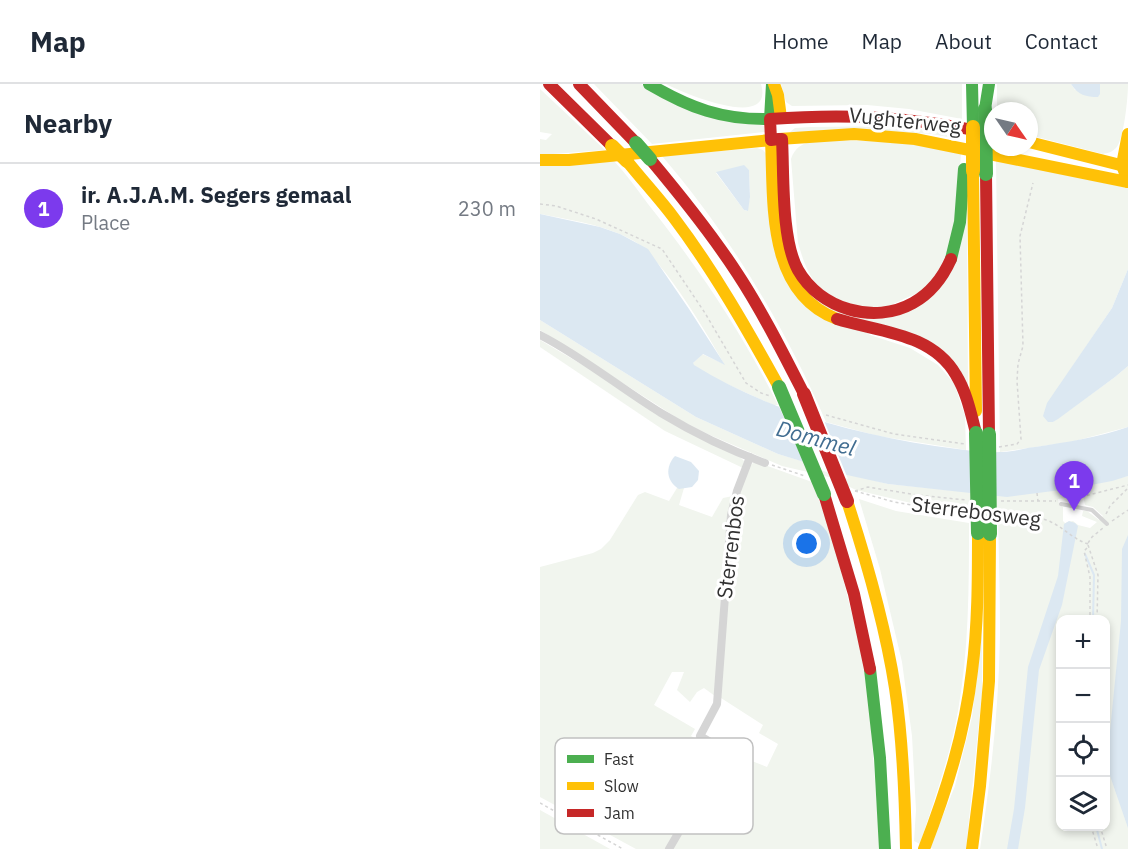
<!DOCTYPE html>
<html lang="en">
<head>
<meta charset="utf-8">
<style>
  :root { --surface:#fff; --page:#f6f6f7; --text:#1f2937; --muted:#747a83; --line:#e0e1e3; --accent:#7c3aed }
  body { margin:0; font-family:"IBM Plex Sans",sans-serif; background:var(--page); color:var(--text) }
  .controls { position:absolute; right:18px; bottom:18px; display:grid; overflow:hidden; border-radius:12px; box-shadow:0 3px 9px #0003 }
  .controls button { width:54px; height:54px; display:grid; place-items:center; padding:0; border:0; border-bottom:2px solid var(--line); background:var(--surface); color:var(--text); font:30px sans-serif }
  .compass { position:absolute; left:444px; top:18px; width:54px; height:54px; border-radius:50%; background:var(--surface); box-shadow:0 3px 9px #0003; rotate:124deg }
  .you { position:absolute; left:267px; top:460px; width:21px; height:21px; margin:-15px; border:4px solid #fff; border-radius:50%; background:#1a73e8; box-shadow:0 0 0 9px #1a73e833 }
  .badge { display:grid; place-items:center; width:39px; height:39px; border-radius:50%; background:var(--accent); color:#fff; font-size:20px; font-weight:700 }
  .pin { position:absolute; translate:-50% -50px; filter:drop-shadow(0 2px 3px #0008) }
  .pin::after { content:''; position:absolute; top:32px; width:21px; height:18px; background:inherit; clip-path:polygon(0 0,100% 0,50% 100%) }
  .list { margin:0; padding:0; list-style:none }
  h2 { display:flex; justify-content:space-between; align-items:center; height:78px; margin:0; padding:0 24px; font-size:26px }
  h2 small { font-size:20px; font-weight:400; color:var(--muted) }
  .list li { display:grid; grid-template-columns:39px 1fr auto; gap:18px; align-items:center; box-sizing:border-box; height:90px; padding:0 24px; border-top:2px solid var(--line) }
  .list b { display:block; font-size:22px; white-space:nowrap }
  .list p { margin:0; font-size:20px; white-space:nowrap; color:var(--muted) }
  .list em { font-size:20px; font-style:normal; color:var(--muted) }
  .icon { flex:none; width:33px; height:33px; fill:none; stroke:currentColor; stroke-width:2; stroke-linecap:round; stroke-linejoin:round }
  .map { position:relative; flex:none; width:588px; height:765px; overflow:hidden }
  header { display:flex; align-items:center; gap:36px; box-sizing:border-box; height:84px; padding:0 30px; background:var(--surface); border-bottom:2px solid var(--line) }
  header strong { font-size:28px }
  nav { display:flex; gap:33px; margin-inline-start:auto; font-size:21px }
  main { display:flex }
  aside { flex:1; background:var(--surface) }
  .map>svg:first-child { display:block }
</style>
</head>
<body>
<header>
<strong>Map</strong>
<nav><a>Home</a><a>Map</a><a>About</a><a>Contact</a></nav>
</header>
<main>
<aside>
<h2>Nearby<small></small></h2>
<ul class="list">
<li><span class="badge">1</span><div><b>ir. A.J.A.M. Segers gemaal</b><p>Place</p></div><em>230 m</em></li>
</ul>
</aside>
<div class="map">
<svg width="588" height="765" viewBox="0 0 588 765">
  <rect width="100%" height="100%" fill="#fff"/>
  <g fill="#f1f5ee" fill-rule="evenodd">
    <path d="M54,0H101L132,19L224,42L225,48L112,60Z"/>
    <path d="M126,0H221C235,48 143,9 126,0Z"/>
    <path d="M241,0H422V35L369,25L327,21L252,22L246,18Z"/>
    <path d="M457,0H531L535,6L560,10V0H588C588,13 584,55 576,64C572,68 568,69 563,70L489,51V27H457Z"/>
    <path d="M0,5L65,66L0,71V55L6,56L12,50L0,48Z"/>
    <path d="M270,43C320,42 371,41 419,51V55L392,50L337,47L250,48L255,44Z"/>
    <path d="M298,56L363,58L421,69C418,116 420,151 395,193C389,203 377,210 366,214C359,217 352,221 345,223C321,226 289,216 274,197C266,186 262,172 258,159L251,75C258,54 279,57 298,56Z"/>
    <path d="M217,64L223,66L227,71L236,169L330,251L370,264L398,281L414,299L425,332L426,366L338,352L286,338C245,243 190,151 122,72ZM204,82L209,86L210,113L207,127L204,126L176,89Z"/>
    <path d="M456,76L588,104V185L572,224L520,301L513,338L575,293L588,282V343L531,358L460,368Z"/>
    <path d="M74,77C86,90 97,105 108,120C158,183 203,250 238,321H233L174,294L153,281V279L162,270L184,280C167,249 122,174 94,157C66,141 31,136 0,130V81Z"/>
    <path d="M427,126L428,306L408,274L303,229L383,217Z"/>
    <path d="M0,236L156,333L238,370L286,384L348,400L428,408L530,405L588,392V765H440C451,694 459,622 460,550C460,512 459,473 458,435L481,436V431L400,425L371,419L316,406L289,393L242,382L170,351L142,337L0,246ZM531,407H535L536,412L543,411L545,421L553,423L563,432L559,436L547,427H543L542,432L557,438L550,444L538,441L533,437L525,439L523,437V423L519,420L518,415L531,413ZM520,536H566V742H520Z"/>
    <path d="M0,256L201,374L204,377L203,384L125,347L0,263Z"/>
    <path d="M213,379H219L272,398L292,450L327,591L340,765H132L182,683L203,693L212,677L227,683L238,660L219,649L223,641L181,614L192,439L198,407L208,384Z"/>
    <path d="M137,404H144L139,421L172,433L183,414L193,412C178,477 182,546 175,612L164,604L157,608L150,618L137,606L144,588H132L114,621L155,645L151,652L181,670L126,765H96L0,713V483L53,469L61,465L70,456L98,411L105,408L129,417Z"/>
    <path d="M319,415L356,427L429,439C429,502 429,565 418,627C410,673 394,716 380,760L374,757L376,726L372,652L362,578L340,485Z"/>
    <path d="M442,549V609L426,765H393L390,763L415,702L432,633Z"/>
    <path d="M0,726L70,765H0Z"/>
  </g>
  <g fill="#dce8f2">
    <path d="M531,0H560V10L558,13C546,13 538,11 531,0Z"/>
    <path d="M204,81L209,86L210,113L208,127L204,126L176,88Z"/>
    <path d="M0,130L60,143L80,150L108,165L149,225L185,281L163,270L153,279L154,281C226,326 311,349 395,362C417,365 440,369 463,368C474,368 484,364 495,363C526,358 557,354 588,343V392L572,397L535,404V407L530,408L529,405L467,413L348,400L307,391L238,370L156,333L0,236Z"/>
    <path d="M588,185V282L575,293L518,335L513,338H508L503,332L507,319L572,224Z"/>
    <path d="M135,372L151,378L159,387L158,396L152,403L139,405C126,397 125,383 135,372Z"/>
    <path d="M529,437L535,439L538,442L536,452L522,521L499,586L485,724L478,765H467L474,725L488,583L518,492L524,440Z"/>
    <path d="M588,451V744L568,686V667L581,537L582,465Z"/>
  </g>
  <path fill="#fff" d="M237,318L283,334L308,395L265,381Z"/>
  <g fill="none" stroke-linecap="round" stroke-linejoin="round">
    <g stroke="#dce8f2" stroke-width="2">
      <path d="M545,470L554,491L553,536"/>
      <path d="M556,742L562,765"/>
    </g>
    <g stroke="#d5d5d5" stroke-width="1.5" stroke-dasharray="3 3" stroke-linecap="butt">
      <path d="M0,120L16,122L56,135L122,165L165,229L206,299L221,309L230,312"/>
      <path d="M286,331L354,350L425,360"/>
      <path d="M459,363L477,360L481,355L477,297L478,280L483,262L480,152L493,99"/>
      <path d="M232,381L265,392"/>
      <path d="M532,404L534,414"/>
      <path d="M315,407L354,418L425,430"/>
      <path d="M315,407L328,403L377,411L426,416"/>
      <path d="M497,409L498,417"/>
      <path d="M541,413L588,401"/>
      <path d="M461,417H516"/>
      <path d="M566,430L570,422L588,404"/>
      <path d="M462,434C477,434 498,431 511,438C524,444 533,455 548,460"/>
      <path d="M572,437L588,426"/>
      <path d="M548,459L552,453L563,444"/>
      <path d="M548,461L558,491L557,536"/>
      <path d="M547,464L544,467L550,493V536"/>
      <path d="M0,719L83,765"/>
      <path d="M551,742L558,765"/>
      <path d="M560,742L567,765"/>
    </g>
    <path stroke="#d5d5d5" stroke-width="4" d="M521,420L552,426L567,440"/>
    <g stroke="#d5d5d5" stroke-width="8">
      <path d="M0,251C43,273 80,304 121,329C154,349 189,366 225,379"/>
      <path d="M129,765L186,667L160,652L177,620L191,431L197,407L210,373"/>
    </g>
    <g stroke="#4caf50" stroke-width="12">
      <path d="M109,0C150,24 182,36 230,35"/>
      <path d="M432,0L433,43"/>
      <path d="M445,25L449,0"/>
      <path d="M230,35L232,0"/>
      <path d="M411,175L420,138L424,85"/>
      <path d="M330,585L340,674L345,765"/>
    </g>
    <g stroke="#ffc107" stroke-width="12">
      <path d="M234,0L238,11L241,34"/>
      <path d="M588,50L582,81L588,98"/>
      <path d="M239,55L314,50L375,55L588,98"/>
      <path d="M489,58L588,83"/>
      <path d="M0,76H29L231,56C234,118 226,208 297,235"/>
      <path d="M87,77C102,96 119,114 134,134C174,187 207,245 239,303"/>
      <path d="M433,87L436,327"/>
      <path d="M307,417C327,478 345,540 355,604C363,657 365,711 366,765"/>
      <path d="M384,765C406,708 425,649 432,587C438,541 438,495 438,449"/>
      <path d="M432,765L440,702L449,597L450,450"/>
    </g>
    <g stroke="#c62828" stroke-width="12">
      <path d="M9,0L72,62"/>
      <path d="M39,0L96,59"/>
      <path d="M239,55L231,56L230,35C310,29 375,33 453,50"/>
      <path d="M242,55C244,91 241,155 258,186C280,225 334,241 373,219C391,209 403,193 411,175"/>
      <path d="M110,75C141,112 171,149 197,189C222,227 243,269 264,310"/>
      <path d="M446,90L449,350"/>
      <path d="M297,235C339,248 392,249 416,291C427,309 431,330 436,349"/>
      <path d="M284,410L314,510L330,585"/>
    </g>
    <g stroke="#4caf50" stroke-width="14">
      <path d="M445,25L446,90"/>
      <path d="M96,59L110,75"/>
      <path d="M239,303L284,410"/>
      <path d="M436,349L438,449"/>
      <path d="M449,350L450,450"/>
    </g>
    <g stroke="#ffc107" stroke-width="14">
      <path d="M433,43V87"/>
      <path d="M72,62L87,77"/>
    </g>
    <path stroke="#c62828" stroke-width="14" d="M264,310L307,417"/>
  </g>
  <g text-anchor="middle" stroke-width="6" stroke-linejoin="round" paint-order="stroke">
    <g font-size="21" fill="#313131" stroke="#fff">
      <text transform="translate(365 37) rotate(6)" y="7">Vughterweg</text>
      <text transform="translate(436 428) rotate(7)" y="7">Sterrebosweg</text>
      <text transform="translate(191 463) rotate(-83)" y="7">Sterrenbos</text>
    </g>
    <g font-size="22" font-style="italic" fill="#416d91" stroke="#fff">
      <text transform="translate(276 354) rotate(15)" y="8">Dommel</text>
    </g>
  </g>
  <rect x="15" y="654" width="198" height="96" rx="9" fill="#fff" stroke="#c1c1c1" stroke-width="1.5"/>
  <rect x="27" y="671" width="27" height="8" fill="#4caf50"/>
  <rect x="27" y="698" width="27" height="8" fill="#ffc107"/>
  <rect x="27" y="725" width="27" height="8" fill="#c62828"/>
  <g font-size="16" fill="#313131">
    <text x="64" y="681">Fast</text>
    <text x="64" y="708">Slow</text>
    <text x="64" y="735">Jam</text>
  </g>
</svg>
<div class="controls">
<button>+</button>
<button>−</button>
<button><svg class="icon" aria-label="locate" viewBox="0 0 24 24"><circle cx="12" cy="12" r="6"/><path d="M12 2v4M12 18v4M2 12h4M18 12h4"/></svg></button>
<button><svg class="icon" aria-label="layers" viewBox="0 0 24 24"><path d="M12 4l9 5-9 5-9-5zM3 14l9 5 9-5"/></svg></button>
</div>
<svg class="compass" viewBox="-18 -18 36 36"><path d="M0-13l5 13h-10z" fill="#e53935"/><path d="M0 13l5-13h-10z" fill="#747a83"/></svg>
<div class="you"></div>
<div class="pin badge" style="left:534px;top:427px">1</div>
</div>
</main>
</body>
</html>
